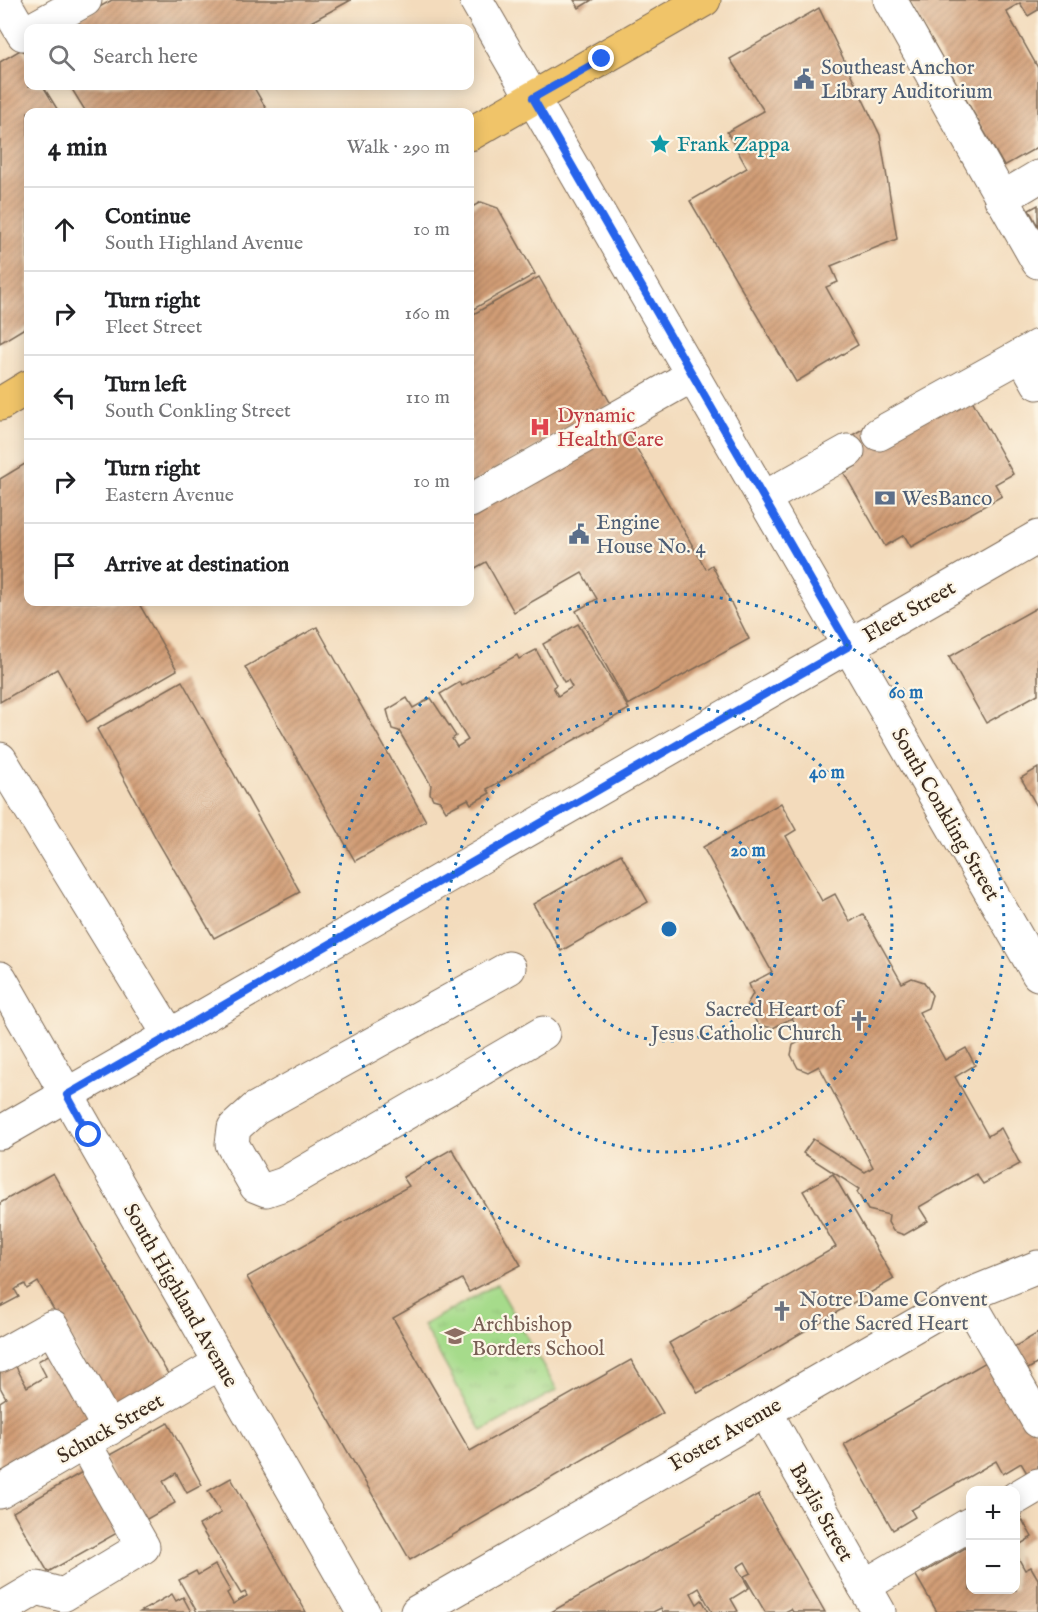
<!DOCTYPE html>
<html lang="en">
<head>
<meta charset="utf-8">
<style>
  :root { --surface:#fff; --page:#f2f2f2; --text:#202124; --muted:#757577; --line:#e0e0e0 }
  body { margin:0; font-family:"IM FELL English",serif; background:var(--page); color:var(--text) }
  .controls { position:absolute; right:18px; bottom:18px; display:grid; overflow:hidden; border-radius:12px; box-shadow:0 3px 15px #0003 }
  .controls button { width:54px; height:54px; display:grid; place-items:center; padding:0; border:0; border-bottom:2px solid var(--line); background:var(--surface); color:var(--text); font:30px sans-serif }
  .stop { position:absolute; width:18px; height:18px; margin:-14px; border:4px solid #2563eb; border-radius:50%; background:#fff }
  .stop.end { background:#2563eb; border-color:#fff; box-shadow:0 2px 6px #0008 }
  .list { margin:0; padding:0; list-style:none }
  h2 { display:flex; justify-content:space-between; align-items:center; height:78px; margin:0; padding:0 24px; font-size:26px }
  h2 small { font-size:20px; font-weight:400; color:var(--muted) }
  .list li { display:grid; grid-template-columns:39px 1fr auto; gap:18px; align-items:center; box-sizing:border-box; height:84px; padding:0 24px; border-top:2px solid var(--line) }
  .list b { display:block; font-size:22px; white-space:nowrap }
  .list p { margin:0; font-size:20px; white-space:nowrap; color:var(--muted) }
  .list em { font-size:20px; font-style:normal; color:var(--muted) }
  .icon { flex:none; width:33px; height:33px; fill:none; stroke:currentColor; stroke-width:2; stroke-linecap:round; stroke-linejoin:round }
  .map { position:relative; flex:none; width:1038px; height:1612px; overflow:hidden }
  .search { position:absolute; background:var(--surface); box-shadow:0 3px 15px #0003; left:24px; top:24px; width:450px; height:66px; display:flex; align-items:center; gap:15px; box-sizing:border-box; padding:0 21px; border-radius:12px; color:var(--muted); font-size:22px }
  .panel { position:absolute; background:var(--surface); box-shadow:0 3px 15px #0003; left:24px; top:108px; width:450px; height:498px; border-radius:12px }
  .map>svg:first-child { display:block }
</style>
</head>
<body>
<div class="map">
<svg width="1038" height="1612" viewBox="0 0 1038 1612">
  <defs>
    <pattern id="park-tufts" width="24" height="20" patternUnits="userSpaceOnUse" patternTransform="scale(1.5)"><rect width="24" height="20" fill="#a6db8b"/><path d="M3 7l-1-3M5 7V3M7 7l1-3M15 17l-1-3M17 17v-4M19 17l1-3" fill="none" stroke="#90bc78"/></pattern>
    <pattern id="building-hatch" width="6" height="6" patternUnits="userSpaceOnUse" patternTransform="scale(1.5)"><rect width="6" height="6" fill="#d19d76"/><path d="M-1 1l2-2M0 6l6-6M5 7l2-2" fill="none" stroke="#ab8060"/></pattern>
  </defs>
  <rect width="100%" height="100%" fill="#fcf5e5"/>
  <filter id="ink" filterUnits="userSpaceOnUse"><feTurbulence type="fractalNoise" baseFrequency=".0167" numOctaves="2"/><feDisplacementMap in="SourceGraphic" scale="12" xChannelSelector="R" yChannelSelector="G"/><feConvolveMatrix kernelMatrix="1 2 1 2 8 2 1 2 1" color-interpolation-filters="sRGB"/></filter>
  <filter id="wash" filterUnits="userSpaceOnUse"><feTurbulence type="fractalNoise" baseFrequency=".008" numOctaves="4" result="noise"/><feDisplacementMap in="SourceGraphic" scale="24" xChannelSelector="R" yChannelSelector="G"/><feGaussianBlur stdDeviation="1.35" result="paint"/><feColorMatrix in="noise" values="0 0 0 0 0 0 0 0 0 0 0 0 0 0 0 0 0 1.4 0 .05"/><feComposite in="paint" operator="in"/></filter>
  <g filter="url(#wash)">
    <rect width="100%" height="100%" fill="#f3dbbc"/>
    <path fill="url(#park-tufts)" stroke="#708254" stroke-width="1.5" d="M497,1284L557,1390L482,1431L423,1325Z"/>
    <g id="blocks">
      <g fill="url(#building-hatch)">
        <path d="M112,0H351L300,28H62Z"/>
        <path d="M574,0H592L579,8Z"/>
        <path d="M909,0H1038V10L1028,16L1020,3L1006,11L1038,68V147L1004,166Z"/>
        <path d="M819,8L880,135L897,239L831,266L838,282L826,287L858,345L796,382L690,201L747,168L727,132L764,111L730,59Z"/>
        <path d="M22,49L28,60V86H43L59,112H28V326L0,343V62Z"/>
        <path d="M70,86H253L268,112H86Z"/>
        <path d="M481,202L498,208L535,274L470,311V208Z"/>
        <path d="M1038,205V226L1029,210Z"/>
        <path d="M539,277L611,404L470,484V316Z"/>
        <path d="M972,400L1013,474L995,484L1002,496L911,547L904,535L885,546L844,473L856,466L842,441L873,423Z"/>
        <path d="M625,428L706,569L712,565L749,639L628,705L576,611L597,599L582,573L514,612L486,562L470,571V515Z"/>
        <path d="M28,462V602H138L177,670L87,722L57,669L0,702V479Z"/>
        <path d="M1038,607V694L986,723L949,657Z"/>
        <path d="M578,624L629,709L487,789L490,793L471,804L468,799L446,811L440,801L433,799L430,793L431,785L399,731L392,729L387,710L407,698L413,708L431,698L456,736L452,739L457,747L468,740L440,694L460,682L462,686L517,655L519,659L536,650L556,685L553,687L558,696L572,687L568,680L564,682L543,644Z"/>
        <path d="M317,627L426,821L355,861L245,667Z"/>
        <path d="M182,681L300,892L214,938L158,842L97,729Z"/>
        <path d="M1038,768V808L1021,778Z"/>
        <path d="M781,803L796,830L786,836L822,901L835,894L850,922L863,914L902,983L912,978L924,982L932,995L928,1008L919,1012L945,1060L966,1048L975,1065L955,1077L988,1136L1001,1128L1020,1164L983,1184L976,1174L919,1207L928,1221L904,1235L893,1231L888,1222L889,1215L868,1210L857,1192L859,1189L803,1153L813,1139L865,1172L873,1167L819,1066L808,1072L798,1068L791,1055L793,1045L805,1039L792,1018L773,1028L758,1025L747,1004L753,994L749,984L772,972L703,847Z"/>
        <path d="M621,854L648,902L561,951L533,904Z"/>
        <path d="M452,1149L521,1265L469,1292L462,1279L393,1318L470,1451L631,1360L663,1413L410,1560L247,1277L409,1186L403,1177Z"/>
        <path d="M53,1173L172,1381L114,1415L38,1282L27,1289L25,1284L17,1288L15,1290L19,1297L0,1307V1203Z"/>
        <path d="M833,1174L894,1279L698,1393L669,1343L836,1247L803,1191Z"/>
        <path d="M1038,1333V1363L1020,1374L1007,1351Z"/>
        <path d="M57,1350L100,1425L4,1479L0,1471V1402L6,1398L0,1387V1370L14,1363L27,1387L46,1376L38,1361Z"/>
        <path d="M993,1358L1038,1437V1483L1034,1485L1021,1463L1003,1474L996,1461L911,1510L915,1517L893,1530L844,1444Z"/>
        <path d="M168,1423L202,1485L187,1493L176,1473L163,1481L175,1503L140,1523L104,1458Z"/>
        <path d="M89,1468L124,1529L48,1572L13,1512Z"/>
        <path d="M231,1478L306,1612H197L179,1580L196,1571L198,1575L215,1565L230,1591L227,1593L233,1604L247,1596L245,1592L241,1594L199,1525L221,1513L208,1491Z"/>
        <path d="M759,1494L760,1499L825,1612H793L791,1609L785,1612H765L744,1576L751,1573L745,1562L737,1567L749,1588L731,1599L738,1611L735,1612H712L699,1588L691,1593L697,1604L702,1600L709,1612H663L661,1608L653,1612H551Z"/>
        <path d="M1020,1516L1032,1537L1016,1547V1519Z"/>
        <path d="M970,1545V1590H1016V1554L1025,1570L1031,1567L1038,1579V1612H937L915,1574L921,1570L923,1573Z"/>
        <path d="M172,1594L176,1601L183,1597L191,1612H140Z"/>
      </g>
    </g>
  </g>
  <g filter="url(#ink)">
    <use href="#blocks" fill-opacity="0" stroke="#7b6855" stroke-width="1.5"/>
    <g fill="none" stroke-linecap="round" stroke-linejoin="round">
      <g stroke="#7b6855" stroke-width="35">
        <g id="minor">
          <path d="M3,0L23,34"/>
          <path d="M476,0L1038,974"/>
          <path d="M890,0L1038,262"/>
          <path d="M34,28L85,0"/>
          <path d="M1001,199L1038,177"/>
          <path d="M1038,346L1022,355L1038,383"/>
          <path d="M879,434L1022,355"/>
          <path d="M764,498L848,451"/>
          <path d="M470,501L693,375"/>
          <path d="M0,759L170,1036"/>
          <path d="M509,968L255,1109L234,1128L232,1144L256,1186L266,1190L284,1184L543,1033"/>
          <path d="M0,978L363,1612"/>
          <path d="M0,1133L1038,537"/>
          <path d="M966,1296L1038,1421"/>
          <path d="M0,1356L52,1327L109,1429"/>
          <path d="M765,1411L879,1612"/>
          <path d="M0,1492L220,1363"/>
          <path d="M1016,1498L1038,1485"/>
          <path d="M864,1586L970,1524"/>
          <path d="M0,1610L37,1588L63,1595L143,1547L84,1443"/>
          <path d="M417,1612L966,1296L1038,1267"/>
        </g>
      </g>
      <g stroke="#7b6855" stroke-width="35">
        <g id="major">
          <path d="M470,134L704,0"/>
          <path d="M0,404L28,387"/>
        </g>
      </g>
      <use href="#minor" stroke="#fff" stroke-width="33"/>
      <use href="#major" stroke="#f0c469" stroke-width="33"/>
    </g>
  </g>
  <g fill="none" stroke-linecap="round" stroke-linejoin="round" filter="url(#ink)">
    <path stroke="#2563eb" stroke-width="8" d="M89,1135L67,1095L849,646L533,98L602,59"/>
  </g>
  <g fill="none" stroke="#1f6fb2" stroke-width="3" stroke-dasharray="3 6">
    <circle cx="669" cy="929" r="112"/>
    <circle cx="669" cy="929" r="223"/>
    <circle cx="669" cy="929" r="335"/>
  </g>
  <defs>
    <g id="civic-bare" transform="scale(1.62)"><path d="M-.6-6.5H3V-4.5H.6V-3L4-1V1h2V6H-6V1h2V-1L-.6-3ZM-1.2 2.5V6h2.4V2.5Z" fill="#5c6f8a" stroke="#fcf5e5" stroke-width="2.5" paint-order="stroke"/></g>
    <g id="sight-bare" transform="scale(1.62)"><path d="M0-6L1.8-2.2L6-1.7L2.9 1.2L3.7 5.4L0 3.3L-3.7 5.4L-2.9 1.2L-6-1.7L-1.8-2.2Z" fill="#0f9aa8" stroke="#fcf5e5" stroke-width="2.5" paint-order="stroke"/></g>
    <g id="hospital-bare" transform="scale(1.62)"><path d="M-5-5h3v3.5h4V-5h3V5h-3V1.5h-4V5h-3Z" fill="#e0444e" stroke="#fcf5e5" stroke-width="2.5" paint-order="stroke"/></g>
    <g id="bank-bare" transform="scale(1.62)"><path d="M-6-4H6V4H-6ZM0-2.3a2.3 2.3 0 1 0 0 4.6a2.3 2.3 0 1 0 0-4.6Z" fill="#5c6f8a" stroke="#fcf5e5" stroke-width="2.5" paint-order="stroke"/></g>
    <g id="church-bare" transform="scale(1.62)"><path d="M-1.2-6h2.4v3.5h3.3v2.4h-3.3V6h-2.4V-.1h-3.3v-2.4h3.3Z" fill="#6b7280" stroke="#fcf5e5" stroke-width="2.5" paint-order="stroke"/></g>
    <g id="school-bare" transform="scale(1.62)"><path d="M0-5L7-2L0 1L-7-2ZM-4 1L0 2.5L4 1V4Q0 6-4 4Z" fill="#8d6e63" stroke="#fcf5e5" stroke-width="2.5" paint-order="stroke"/></g>
  </defs>
  <g fill-rule="evenodd">
    <use href="#civic-bare" x="804" y="79"/>
    <use href="#sight-bare" x="660" y="144"/>
    <use href="#hospital-bare" x="540" y="427"/>
    <use href="#bank-bare" x="885" y="498"/>
    <use href="#civic-bare" x="579" y="534"/>
    <use href="#church-bare" x="859" y="1021"/>
    <use href="#church-bare" x="782" y="1311"/>
    <use href="#school-bare" x="455" y="1336"/>
  </g>
  <g text-anchor="middle" stroke-width="4.5" stroke-linejoin="round" paint-order="stroke">
    <g font-size="21" fill="#4e5e75" stroke="#fcf5e5" text-anchor="start">
      <text x="821" y="74">Southeast Anchor<tspan x="821" dy="24">Library Auditorium</tspan></text>
      <text x="902" y="505">WesBanco</text>
      <text x="596" y="529">Engine<tspan x="596" dy="24">House No. 4</tspan></text>
    </g>
    <g font-size="21" fill="#0d838f" stroke="#fcf5e5" text-anchor="start">
      <text x="677" y="151">Frank Zappa</text>
    </g>
    <g font-size="21" fill="#be3a42" stroke="#fcf5e5" text-anchor="start">
      <text x="557" y="422">Dynamic<tspan x="557" dy="24">Health Care</tspan></text>
    </g>
    <g font-size="21" fill="#3b2a1e" stroke="#fcf5e5">
      <text transform="translate(909 611) rotate(-30)" y="7">Fleet Street</text>
      <text transform="translate(946 814) rotate(60)" y="7">South Conkling Street</text>
      <text transform="translate(181 1295) rotate(60)" y="7">South Highland Avenue</text>
      <text transform="translate(110 1428) rotate(-30)" y="7">Schuck Street</text>
      <text transform="translate(725 1434) rotate(-30)" y="7">Foster Avenue</text>
      <text transform="translate(822 1512) rotate(61)" y="7">Baylis Street</text>
    </g>
    <g font-size="21" fill="#5b616d" stroke="#fcf5e5" text-anchor="end">
      <text x="842" y="1016">Sacred Heart of<tspan x="842" dy="24">Jesus Catholic Church</tspan></text>
      <text x="799" y="1306" text-anchor="start">Notre Dame Convent<tspan x="799" dy="24">of the Sacred Heart</tspan></text>
    </g>
    <g font-size="21" fill="#785e54" stroke="#fcf5e5" text-anchor="start">
      <text x="472" y="1331">Archbishop<tspan x="472" dy="24">Borders School</tspan></text>
    </g>
  </g>
  <circle cx="669" cy="929" r="9" fill="#1f6fb2" stroke="#fcf5e5" stroke-width="3"/>
  <g font-size="18" text-anchor="middle" font-weight="bold" fill="#1f6fb2" stroke="#fcf5e5" stroke-width="4.5" stroke-linejoin="round" paint-order="stroke">
    <text x="906" y="698">60 m</text>
    <text x="827" y="778">40 m</text>
    <text x="748" y="856">20 m</text>
  </g>
</svg>
<div class="controls">
<button>+</button>
<button>−</button>
</div>
<div class="stop" style="left:89px;top:1135px"></div>
<div class="stop end" style="left:602px;top:59px"></div>
<div class="search"><svg class="icon" aria-label="search" viewBox="0 0 24 24"><circle cx="10" cy="10" r="6"/><path d="M15 15l6 6"/></svg>Search here</div>
<section class="panel">
<h2>4 min<small>Walk · 290 m</small></h2>
<ul class="list">
<li><svg class="icon" aria-label="ahead" viewBox="0 0 24 24"><path d="M12 20V5M6 11l6-6 6 6"/></svg><div><b>Continue</b><p>South Highland Avenue</p></div><em>10 m</em></li>
<li><svg class="icon" aria-label="right" viewBox="0 0 24 24"><path d="M7 20v-9h11M14 6l5 5-5 5"/></svg><div><b>Turn right</b><p>Fleet Street</p></div><em>160 m</em></li>
<li><svg class="icon" aria-label="left" viewBox="0 0 24 24"><path d="M17 20v-9H6M10 6l-5 5 5 5"/></svg><div><b>Turn left</b><p>South Conkling Street</p></div><em>110 m</em></li>
<li><svg class="icon" aria-label="right" viewBox="0 0 24 24"><path d="M7 20v-9h11M14 6l5 5-5 5"/></svg><div><b>Turn right</b><p>Eastern Avenue</p></div><em>10 m</em></li>
<li><svg class="icon" aria-label="arrive" viewBox="0 0 24 24"><path d="M6 21V4h12l-3 4 3 4H6"/></svg><div><b>Arrive at destination</b></div></li>
</ul>
</section>
</div>
</body>
</html>
